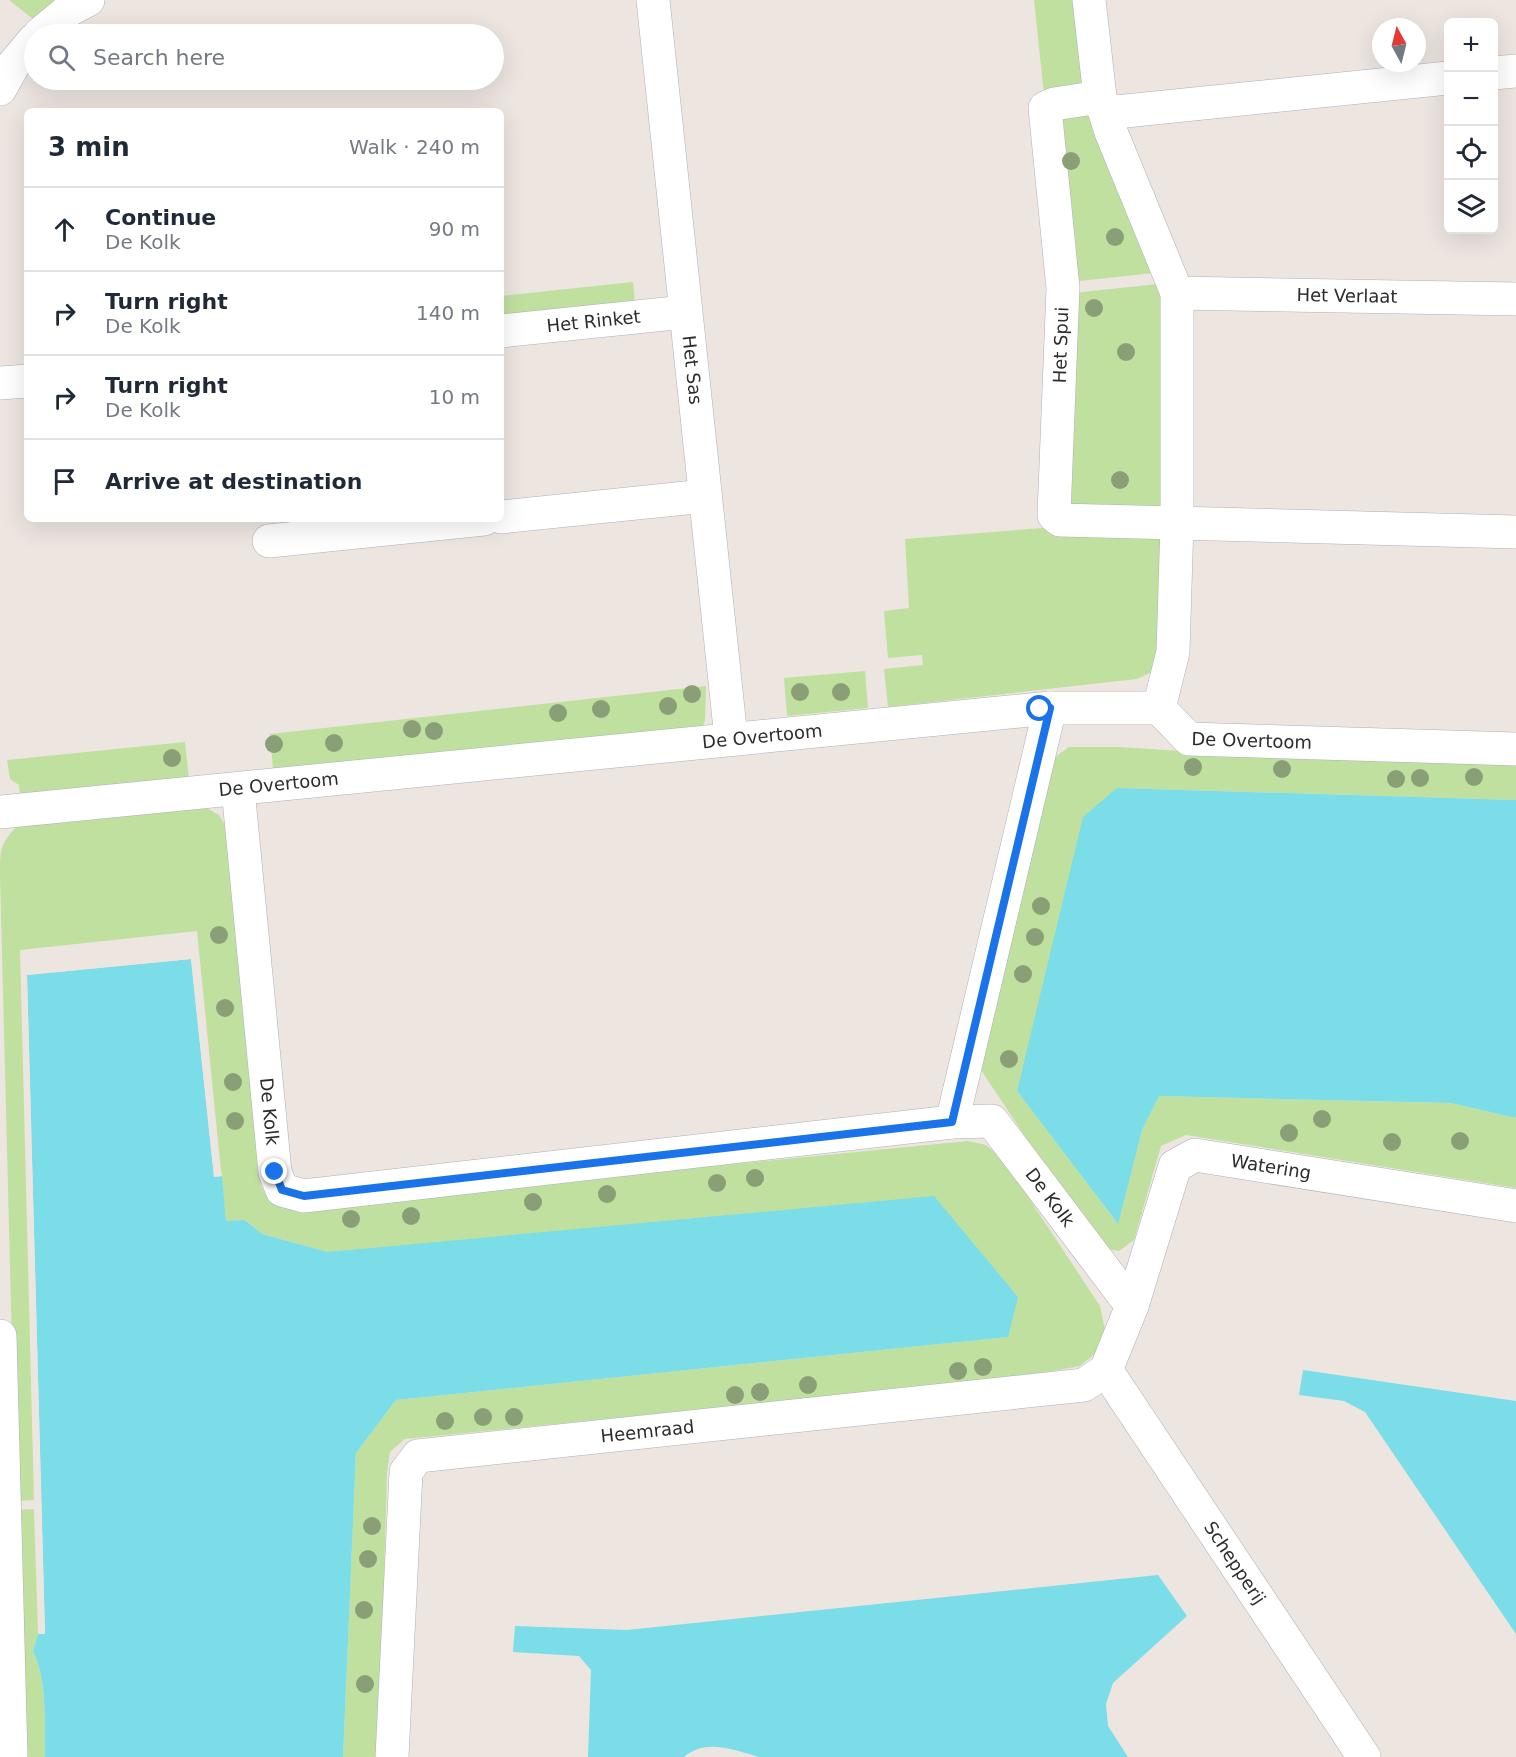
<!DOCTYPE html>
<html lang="en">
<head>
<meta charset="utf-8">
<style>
  :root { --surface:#fff; --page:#f2f2f3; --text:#1f2937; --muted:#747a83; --line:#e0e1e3 }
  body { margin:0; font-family:"DejaVu Sans",sans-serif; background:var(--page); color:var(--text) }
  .controls { position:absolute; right:18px; top:18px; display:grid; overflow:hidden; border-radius:9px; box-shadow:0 6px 24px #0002 }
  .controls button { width:54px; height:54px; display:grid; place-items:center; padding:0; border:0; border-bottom:2px solid var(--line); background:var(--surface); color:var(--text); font:30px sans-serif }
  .compass { position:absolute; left:1372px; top:18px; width:54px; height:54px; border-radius:50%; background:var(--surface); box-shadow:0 6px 24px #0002; rotate:353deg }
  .stop { position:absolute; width:18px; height:18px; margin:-14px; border:4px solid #1a73e8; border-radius:50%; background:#fff }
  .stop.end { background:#1a73e8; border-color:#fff; box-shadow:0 2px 6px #0008 }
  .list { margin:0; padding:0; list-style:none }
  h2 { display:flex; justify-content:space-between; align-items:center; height:78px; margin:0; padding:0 24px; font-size:26px }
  h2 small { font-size:20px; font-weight:400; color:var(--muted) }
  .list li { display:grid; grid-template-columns:39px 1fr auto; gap:18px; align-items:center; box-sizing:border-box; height:84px; padding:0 24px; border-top:2px solid var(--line) }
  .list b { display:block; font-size:22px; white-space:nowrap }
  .list p { margin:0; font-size:20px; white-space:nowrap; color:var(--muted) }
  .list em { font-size:20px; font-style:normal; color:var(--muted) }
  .icon { flex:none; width:33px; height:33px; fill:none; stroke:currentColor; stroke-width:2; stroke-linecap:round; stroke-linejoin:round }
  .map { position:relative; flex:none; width:1516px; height:1757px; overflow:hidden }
  .search { position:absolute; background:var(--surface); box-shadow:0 6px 24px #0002; left:24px; top:24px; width:480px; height:66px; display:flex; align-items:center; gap:15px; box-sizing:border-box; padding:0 21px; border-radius:33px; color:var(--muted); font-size:22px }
  .panel { position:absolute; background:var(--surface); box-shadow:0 6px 24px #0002; left:24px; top:108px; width:480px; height:414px; border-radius:9px }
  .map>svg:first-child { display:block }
</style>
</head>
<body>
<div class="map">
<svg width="1516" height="1757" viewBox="0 0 1516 1757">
  <rect width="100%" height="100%" fill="#ede5e0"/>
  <g fill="#c0e0a0">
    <path d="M9,0H61L33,19Z"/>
    <path d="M1034,0H1075L1085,76L1082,85L1044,94Z"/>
    <path d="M1092,112L1154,273L1070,282L1058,119Z"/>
    <path d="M633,282L635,306L501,320V296Z"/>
    <path d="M1158,284L1165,310V511L1068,506L1073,293Z"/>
    <path d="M1042,528L1154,532L1165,537L1161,653L1152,672L1137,679L888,707L884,669L923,665L922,655L888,658L884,611L909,608L905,539Z"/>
    <path d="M865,671L868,708L787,716L784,678Z"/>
    <path d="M706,686L705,721L702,727L273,770L270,734Z"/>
    <path d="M185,742L189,779L20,796L19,785L10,779L7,760Z"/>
    <path d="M1069,747H1119L1198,752L1516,762V800L1117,788L1017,1091L1117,1223L1142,1130L1159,1096L1451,1103L1516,1118V1188L1186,1135L1161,1146L1134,1240L1119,1251L1099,1248L977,1064L1051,760Z"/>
    <path d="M201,805L219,815L225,825L261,1186L268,1199L285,1208L968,1141L986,1145L1003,1159L1100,1306L1105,1330L1096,1353L1080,1366L1014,1378L405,1439L390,1452L387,1472L379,1757H343L356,1453L396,1400L1008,1337L328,1252L262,1234L245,1220L226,1221L197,931L20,950L34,1500L16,1501L0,875C0,849 0,844 18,825Z"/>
    <path d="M34,1509L38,1634L33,1651C48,1684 44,1722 45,1757H23L16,1510Z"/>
  </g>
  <g fill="#7adde8">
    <path d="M1117,788L1516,800V1118L1451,1103L1159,1096L1142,1130L1118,1224L1017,1091L1083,817Z"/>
    <path d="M191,959L214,1177L222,1176L226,1221L245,1220L262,1234L328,1252L934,1196L1018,1297L1008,1337L396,1400L356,1453L343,1757H45C44,1722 48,1683 33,1651L38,1634L45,1633L27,975Z"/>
    <path d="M1303,1370L1516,1401V1634L1365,1412L1344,1401L1299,1395Z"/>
    <path d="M1158,1575L1187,1616L1113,1683L1106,1704L1108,1726L1128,1757H759C734,1750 706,1738 684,1757H588L591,1670L579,1656L513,1652L515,1626L627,1630Z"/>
  </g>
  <path fill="#ede5e0" d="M192,956L194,959L217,1174L222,1173V1176L214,1177L191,959L27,975L45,1634H38V1631H42L24,974L26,972Z"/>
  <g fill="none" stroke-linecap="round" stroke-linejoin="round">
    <g stroke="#acb0b8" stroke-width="34">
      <g id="minor">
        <path id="s1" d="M653,0L731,738"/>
        <path d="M1089,0L1100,97L1111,132L1177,293V523L1173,652L1159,708"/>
        <path d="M40,34L69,10L88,0"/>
        <path d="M1494,73L1516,71"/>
        <path d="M0,89L14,64L34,40"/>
        <path d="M1100,97L1054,104L1045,108L1063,288L1054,515L1060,520L1516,532"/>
        <path d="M1106,113L1448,78"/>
        <path id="s2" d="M1177,293L1516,299"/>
        <path id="s3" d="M501,331L685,312"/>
        <path d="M0,383L27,381"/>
        <path d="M501,517L705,496"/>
        <path d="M269,541L484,519"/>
        <path id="s4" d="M238,789L275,1172L282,1190L304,1196L952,1122L992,1121L1132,1306"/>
        <path id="s5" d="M0,812L1050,708H1159L1189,739L1516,749"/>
        <path d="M952,1122L1050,708"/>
        <path d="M0,1336L11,1757"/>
        <path id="s6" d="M1106,1370L1364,1757"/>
        <path id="s7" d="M392,1757L406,1472L418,1456L1084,1385L1106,1370L1132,1306L1175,1166L1195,1155L1516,1206"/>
      </g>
    </g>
    <use href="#minor" stroke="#fff" stroke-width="33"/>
  </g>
  <g fill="#8b9f76">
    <circle cx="1071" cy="161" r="9"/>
    <circle cx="1115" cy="237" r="9"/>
    <circle cx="1094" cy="308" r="9"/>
    <circle cx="1126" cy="352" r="9"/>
    <circle cx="1120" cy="480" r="9"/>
    <circle cx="800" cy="692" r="9"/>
    <circle cx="841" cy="692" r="9"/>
    <circle cx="692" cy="694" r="9"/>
    <circle cx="668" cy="706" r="9"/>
    <circle cx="601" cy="709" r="9"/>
    <circle cx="558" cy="713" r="9"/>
    <circle cx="412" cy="729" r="9"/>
    <circle cx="434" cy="731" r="9"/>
    <circle cx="334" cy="743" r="9"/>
    <circle cx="274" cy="744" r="9"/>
    <circle cx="172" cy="758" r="9"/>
    <circle cx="1193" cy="767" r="9"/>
    <circle cx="1282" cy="769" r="9"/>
    <circle cx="1474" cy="777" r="9"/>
    <circle cx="1420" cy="778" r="9"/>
    <circle cx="1396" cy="779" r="9"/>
    <circle cx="1041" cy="906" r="9"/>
    <circle cx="219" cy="935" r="9"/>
    <circle cx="1035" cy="937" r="9"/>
    <circle cx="1023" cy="974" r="9"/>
    <circle cx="225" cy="1008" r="9"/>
    <circle cx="1009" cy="1059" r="9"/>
    <circle cx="233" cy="1082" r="9"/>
    <circle cx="1322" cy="1119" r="9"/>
    <circle cx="235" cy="1121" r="9"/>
    <circle cx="1289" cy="1133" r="9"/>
    <circle cx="1460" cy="1141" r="9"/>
    <circle cx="1392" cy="1142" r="9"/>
    <circle cx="755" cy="1178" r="9"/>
    <circle cx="717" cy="1183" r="9"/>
    <circle cx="607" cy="1194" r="9"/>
    <circle cx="533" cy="1202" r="9"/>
    <circle cx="411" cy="1216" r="9"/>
    <circle cx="351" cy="1219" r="9"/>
    <circle cx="983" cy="1367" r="9"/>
    <circle cx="958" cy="1371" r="9"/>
    <circle cx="808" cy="1385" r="9"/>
    <circle cx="760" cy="1392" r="9"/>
    <circle cx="735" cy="1395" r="9"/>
    <circle cx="483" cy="1417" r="9"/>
    <circle cx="514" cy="1417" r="9"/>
    <circle cx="445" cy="1421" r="9"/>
    <circle cx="372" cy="1526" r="9"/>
    <circle cx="368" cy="1559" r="9"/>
    <circle cx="364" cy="1610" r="9"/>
    <circle cx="365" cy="1684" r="9"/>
  </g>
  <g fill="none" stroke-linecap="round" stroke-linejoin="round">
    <path stroke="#1a73e8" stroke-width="8" d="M275,1172L282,1190L304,1196L952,1122L1050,708L1040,709"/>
  </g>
  <g text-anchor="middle" stroke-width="5" stroke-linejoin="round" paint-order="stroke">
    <g font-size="18" fill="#2c2c2c" stroke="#fff">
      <text dy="6" stroke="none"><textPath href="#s2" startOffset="170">Het Verlaat</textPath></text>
      <text dy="6" stroke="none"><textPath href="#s3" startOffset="93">Het Rinket</textPath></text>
      <text transform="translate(1061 345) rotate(-88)" y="6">Het Spui</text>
      <text dy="6" stroke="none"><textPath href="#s1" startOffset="372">Het Sas</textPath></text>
      <text dy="6" stroke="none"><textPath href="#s5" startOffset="766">De Overtoom</textPath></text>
      <text dy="6" stroke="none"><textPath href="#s5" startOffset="1270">De Overtoom</textPath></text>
      <text dy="6" stroke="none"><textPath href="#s5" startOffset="280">De Overtoom</textPath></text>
      <text dy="6" stroke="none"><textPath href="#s4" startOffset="324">De Kolk</textPath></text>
      <text dy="6" stroke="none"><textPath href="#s7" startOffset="1317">Watering</textPath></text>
      <text dy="6" stroke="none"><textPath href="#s4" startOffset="1215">De Kolk</textPath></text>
      <text dy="6" stroke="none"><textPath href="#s7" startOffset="536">Heemraad</textPath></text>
      <text dy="6" stroke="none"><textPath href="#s6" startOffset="232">Schepperij</textPath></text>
    </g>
  </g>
</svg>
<div class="controls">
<button>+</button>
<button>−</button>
<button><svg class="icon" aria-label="locate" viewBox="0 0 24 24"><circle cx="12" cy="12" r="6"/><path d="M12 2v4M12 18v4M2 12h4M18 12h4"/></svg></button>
<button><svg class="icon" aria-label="layers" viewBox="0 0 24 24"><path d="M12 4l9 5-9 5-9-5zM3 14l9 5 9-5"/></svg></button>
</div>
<svg class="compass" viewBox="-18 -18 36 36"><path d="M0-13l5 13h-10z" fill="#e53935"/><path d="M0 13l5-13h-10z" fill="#747a83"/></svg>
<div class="stop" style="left:1040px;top:709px"></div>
<div class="stop end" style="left:275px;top:1172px"></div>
<div class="search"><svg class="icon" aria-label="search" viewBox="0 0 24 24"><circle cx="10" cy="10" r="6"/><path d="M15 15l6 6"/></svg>Search here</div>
<section class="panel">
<h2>3 min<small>Walk · 240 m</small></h2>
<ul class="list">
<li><svg class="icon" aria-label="ahead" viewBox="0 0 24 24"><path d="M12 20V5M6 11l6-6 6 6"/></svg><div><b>Continue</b><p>De Kolk</p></div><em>90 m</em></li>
<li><svg class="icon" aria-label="right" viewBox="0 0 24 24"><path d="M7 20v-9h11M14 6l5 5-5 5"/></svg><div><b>Turn right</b><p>De Kolk</p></div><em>140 m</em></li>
<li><svg class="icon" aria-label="right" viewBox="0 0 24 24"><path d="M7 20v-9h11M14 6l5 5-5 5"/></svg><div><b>Turn right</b><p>De Kolk</p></div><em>10 m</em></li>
<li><svg class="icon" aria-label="arrive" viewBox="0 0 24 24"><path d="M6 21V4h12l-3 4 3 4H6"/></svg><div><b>Arrive at destination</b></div></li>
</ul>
</section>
</div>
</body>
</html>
